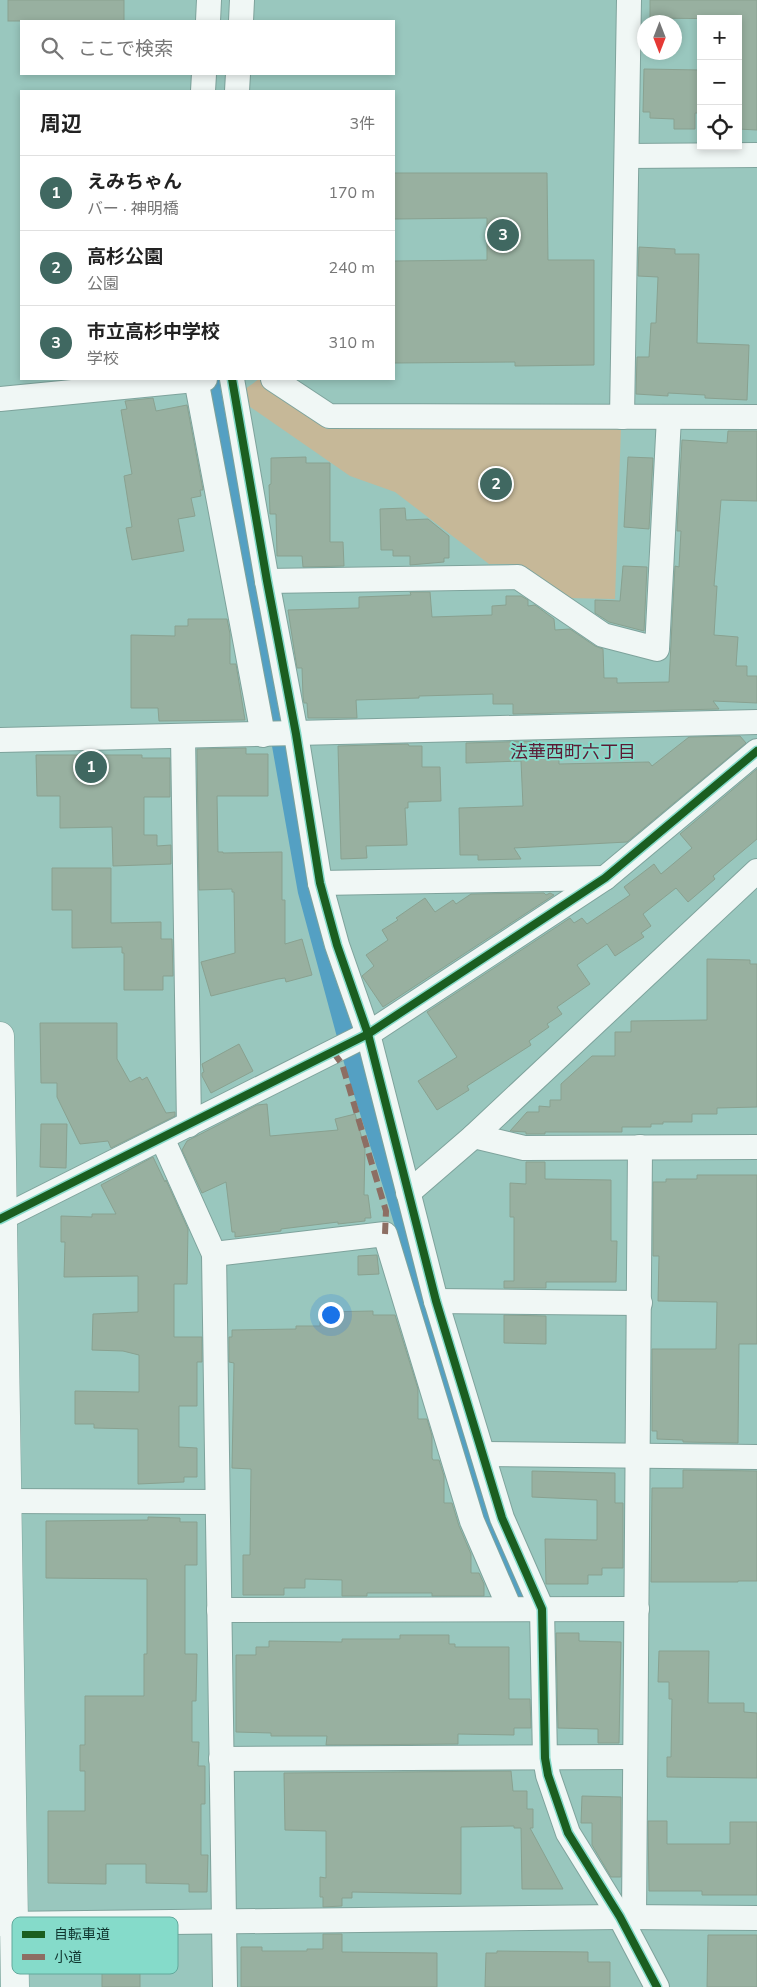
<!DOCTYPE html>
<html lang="ja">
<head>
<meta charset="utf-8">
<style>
  :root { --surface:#fff; --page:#f2f2f2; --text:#222; --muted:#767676; --line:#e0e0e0; --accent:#406861 }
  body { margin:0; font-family:"Nunito Sans","Noto Sans JP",sans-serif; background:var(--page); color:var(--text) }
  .controls { position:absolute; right:15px; top:15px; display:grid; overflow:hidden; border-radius:0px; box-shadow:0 2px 8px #0003 }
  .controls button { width:45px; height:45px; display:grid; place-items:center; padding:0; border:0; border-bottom:1px solid var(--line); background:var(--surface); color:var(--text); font:25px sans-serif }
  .compass { position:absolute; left:637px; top:15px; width:45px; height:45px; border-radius:50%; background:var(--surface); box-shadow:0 2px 8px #0003; rotate:180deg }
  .you { position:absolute; left:330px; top:1314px; width:18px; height:18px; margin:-12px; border:4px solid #fff; border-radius:50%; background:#1a73e8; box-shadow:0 0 0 8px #1a73e833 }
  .badge { display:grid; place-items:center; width:32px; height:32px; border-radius:50%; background:var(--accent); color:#fff; font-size:16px; font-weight:700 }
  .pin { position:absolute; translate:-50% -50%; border:2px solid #fff; box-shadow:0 1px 5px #0006 }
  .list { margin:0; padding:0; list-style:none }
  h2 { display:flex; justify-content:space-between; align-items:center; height:65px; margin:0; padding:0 20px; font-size:21px }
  h2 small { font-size:16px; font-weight:400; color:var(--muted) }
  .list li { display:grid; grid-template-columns:32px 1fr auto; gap:15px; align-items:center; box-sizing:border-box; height:75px; padding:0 20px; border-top:1px solid var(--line) }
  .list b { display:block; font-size:19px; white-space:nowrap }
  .list p { margin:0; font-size:16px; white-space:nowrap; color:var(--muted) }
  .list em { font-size:16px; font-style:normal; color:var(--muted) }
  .icon { flex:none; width:28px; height:28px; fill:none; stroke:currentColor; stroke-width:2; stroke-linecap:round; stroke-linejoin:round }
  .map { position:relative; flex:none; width:757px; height:1987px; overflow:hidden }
  .search { position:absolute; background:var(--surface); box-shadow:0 2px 8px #0003; left:20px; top:20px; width:375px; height:55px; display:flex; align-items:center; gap:12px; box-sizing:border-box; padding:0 18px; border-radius:0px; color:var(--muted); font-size:19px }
  .panel { position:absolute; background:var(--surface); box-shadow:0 2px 8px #0003; left:20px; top:90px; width:375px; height:290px; border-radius:0px }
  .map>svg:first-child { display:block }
</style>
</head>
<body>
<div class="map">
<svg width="757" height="1987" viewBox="0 0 757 1987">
  <rect width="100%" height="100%" fill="#99c7be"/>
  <path fill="#c6b898" d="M259,379L327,429L621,427L615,599L566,598L512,564H489L395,492L350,476L243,402L241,392Z"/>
  <path fill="#54a0c3" d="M207,379H219L310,884L324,946L354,1032L492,1517L529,1597H515L482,1523L385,1193L344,1063L298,893Z"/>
  <g fill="#98b0a0" stroke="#89a190">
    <rect x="8" y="0" width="116" height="21"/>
    <path d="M650,0H757V130L738,129V19L650,18Z"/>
    <path d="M644,69L701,70V113H695V129H674V119L650,118V112H643Z"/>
    <path d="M394,173H547L548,260H594V365L515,366V362L394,363V261L487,260V218L394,219Z"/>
    <path d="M639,247L675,249V254H699L697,343L749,345L747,400L705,398V395L668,393V396L636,394L637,357H649L651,323H656L658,277L638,276Z"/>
    <path d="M153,398L156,411L187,405L203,490H200L201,496L191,498L195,516L178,519L184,551L132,560L126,528L132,527L124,476L132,474L121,410L127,409L125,401Z"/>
    <path d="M728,431H757V501L721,500L714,586H717L714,635L738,637L736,666H747V676H757V703L713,701L719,709L513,714V704H493V694L419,696V698L356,700L357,718H308L307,703H304L303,696L302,668H297L288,610L359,608V597L411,595L410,592H430L432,617L492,615V606L506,605V596H521L528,600V606L535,605L554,619L555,630L570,629L595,646L603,649L604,678H617V683L669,682L675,566L679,567L681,531H677L682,440L727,443Z"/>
    <path d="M306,457V463H330V542H343L344,566L303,567L302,556H277L276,514H270L269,485L271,484V458Z"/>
    <path d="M628,457L653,458L649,529L624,527Z"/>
    <path d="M405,508L406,520L428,519L449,536V558H444V562L410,565V556H393V550H381L380,509Z"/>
    <path d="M623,566L647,567L644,631L609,622L595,613V600L620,601Z"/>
    <path d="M188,619H227L230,634V664H236L245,720L159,721L158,708H131V635L175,636V626H188Z"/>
    <path d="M740,736L746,743L627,842L514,848L521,859L478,860V855H460L459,808L523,806L521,761L466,763V743L537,741V755H559V764L649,762L652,766L689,737Z"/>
    <path d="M408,744L409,746H422V767H440L441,801L408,802V808H405L407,845L366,846L367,858L341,859L338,746Z"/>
    <path d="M246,748V754H268V796H217L218,852H223V853L282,852V900H285V944L302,939L312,975L286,982L285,978L278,979L211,996L201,962L235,953L234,892H232V889L199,890L197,749Z"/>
    <path d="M36,755H142V758H170V797H144V835H157V846L171,845V864L113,866L112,827L60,828V796H37Z"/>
    <path d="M757,769V839L713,876L715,879L688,902L676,888L643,914L651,926L641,933L644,937L615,956L607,944L577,965L590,984L557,1007L562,1014L547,1024L549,1027L529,1041L531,1045L467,1086L469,1090L437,1110L418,1081L457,1057L427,1012L570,918L574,923L582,918L587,924L630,895L624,887L654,864L661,874L692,848L680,834Z"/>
    <path d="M52,868H111V923L161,922V939H172L173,976H163V990H124V953H122V947L72,948V910H52Z"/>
    <path d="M544,893L546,895L550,893L554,895L383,1007L362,976L374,966L366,955L388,940L382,930L398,920L396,918L425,898L435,912L453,900L456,904L471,894Z"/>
    <path d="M707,959L750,960V964H757V1107L717,1108V1114H692V1122H663V1124H651V1127H622V1132H545V1134H526V1132L510,1131L527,1112H539V1106L550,1107V1100H561V1084L592,1056H615V1032H631V1021L707,1020Z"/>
    <path d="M40,1023H117V1059L130,1082L140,1077L142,1080L147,1077L166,1113L175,1112V1116L111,1148L108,1141L80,1144L57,1097V1083H41Z"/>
    <path d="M239,1044L253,1071L211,1093L202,1076V1073L204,1072L202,1064Z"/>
    <path d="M267,1104L270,1136L338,1130L335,1119L355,1114L365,1149L364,1195H368L371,1218H365V1221L338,1224V1222L281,1229V1231L235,1237V1232H232L226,1182L202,1193L182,1150L187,1141L257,1105Z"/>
    <path d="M41,1124H67L66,1168L40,1167Z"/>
    <path d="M153,1157L165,1182L166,1180L188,1229L187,1284H174V1337H202V1362H197V1406H179V1447L197,1448V1477H184V1482L138,1484V1429L94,1428V1424H75V1391L139,1392V1355L123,1351L92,1350L93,1314L138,1312V1276L64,1277L65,1242H61V1216L92,1217V1214H116L101,1185Z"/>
    <path d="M526,1162H545V1179L611,1180V1241H617L616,1282H546V1288H504V1281H514V1217H510V1183L526,1184Z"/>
    <path d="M697,1175H757V1344H739L738,1443L683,1442V1440L657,1439V1431H652V1349H716L717,1302L658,1301L659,1256H653V1182H666V1179H697Z"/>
    <path d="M377,1255L379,1274L358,1275V1256Z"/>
    <path d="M373,1311V1315H395L418,1389V1419H427L432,1436V1458L433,1460H439L444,1476V1503H452L459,1526L471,1554V1573H479L484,1584V1596H432V1593H367V1596H342V1580L305,1579V1588H284V1595H243V1555H250L251,1469L232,1468L234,1363L229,1362V1337H232V1330L296,1329V1326H320V1312Z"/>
    <path d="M504,1315L546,1316V1344L504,1343Z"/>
    <path d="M683,1470L757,1471V1581H738V1582H651L652,1488H683Z"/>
    <path d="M532,1471L615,1473V1503H623V1568H602V1575H588V1584H546L545,1539L597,1540V1500L532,1497Z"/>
    <path d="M148,1517L180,1518V1522H197V1565H185V1654H197L196,1701H192V1742H199L198,1766H205V1804H201V1855H208L207,1892H189V1884L146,1883V1864H106V1884L48,1883V1811H85V1771H80V1745H85V1696H144V1654H147V1579L46,1578V1521L148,1520Z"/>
    <path d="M556,1633H579V1641L621,1642L619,1743H598V1729L558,1728Z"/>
    <path d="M400,1635H449V1644H455V1647H509V1699H530L531,1728H514V1735L458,1734V1744L326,1745L327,1736H271V1733L236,1732V1655H256V1647H269V1641L342,1642V1639H400Z"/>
    <path d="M659,1651H709L708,1703H744V1712L757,1713V1778L667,1777V1757H671L672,1699H669V1682H658Z"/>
    <path d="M511,1771L513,1791H527V1809H533V1828H530L563,1889H522L521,1828H514V1826L461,1827V1894L352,1892V1898H342V1906L323,1907V1897H320V1877L326,1878V1831L285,1830L284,1773Z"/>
    <path d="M582,1796L621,1797V1877H611L592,1845V1823H581Z"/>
    <path d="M648,1821H667V1844H730V1822H757V1895H702V1891H649Z"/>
    <path d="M323,1934H342V1952L437,1953V1987H241V1947H262V1951H307V1949H323Z"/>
    <path d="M708,1935H757V1987H707Z"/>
    <path d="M497,1951L588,1952V1962H610V1987H485L486,1953H497Z"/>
    <rect x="102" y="1965" width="38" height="22"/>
  </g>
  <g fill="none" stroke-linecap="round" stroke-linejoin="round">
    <g stroke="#7ea39c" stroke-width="26">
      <g id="street">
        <path d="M208,21L209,0"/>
        <path d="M241,21L242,0"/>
        <path d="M203,91L204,74"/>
        <path d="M237,91L238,74"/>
        <path d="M627,156L757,155"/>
        <path d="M196,379L263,735"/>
        <path d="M232,379L267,581L296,734L320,883L337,945L368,1034L436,1301L502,1518L542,1609L545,1758L548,1775L568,1833L620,1917L657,1987"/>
        <path d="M273,379L329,416L757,417"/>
        <path d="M0,399L205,379"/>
        <path d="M622,417L629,0"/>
        <path d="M267,581L518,577L603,635L657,649L669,417"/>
        <path d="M183,736L189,1125"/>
        <path d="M0,740L757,722"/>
        <path d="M320,883L605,878"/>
        <path d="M474,1136L524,1148L757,1147"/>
        <path d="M162,1138L214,1254L225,1987"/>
        <path d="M408,1193L474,1136L757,871"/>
        <path d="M0,1219L368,1034L605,878L757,751"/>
        <path d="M214,1254L385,1234L472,1521L510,1609"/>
        <path d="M436,1301L640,1303"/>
        <path d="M483,1454L757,1457"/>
        <path d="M8,1501L217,1502"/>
        <path d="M219,1610L637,1609"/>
        <path d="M221,1759L635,1757"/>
        <path d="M634,1917L640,1147"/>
        <path d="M0,1924L620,1917L757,1918"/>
      </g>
    </g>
    <g stroke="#7ea39c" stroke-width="29">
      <path id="secondary" d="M0,1036L15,1987"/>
    </g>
    <use href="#street" stroke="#f0f7f5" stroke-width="24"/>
    <use href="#secondary" stroke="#f0f7f5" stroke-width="28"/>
    <path stroke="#8d6e63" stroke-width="6" stroke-dasharray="12 6" stroke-linecap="butt" d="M333,1052L342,1064L386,1211L385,1234"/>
    <g stroke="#85dbca" stroke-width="11">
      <g id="cycleway">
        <path d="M232,379L267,581L296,734L320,883L337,945L368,1034L436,1301L502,1518L542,1609L545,1758L548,1775L568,1833L620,1917L657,1987"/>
        <path d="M0,1219L368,1034L605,878L757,751"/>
      </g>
    </g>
    <use href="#cycleway" stroke="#1b5e20" stroke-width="8"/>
  </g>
  <g text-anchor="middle" stroke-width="4" stroke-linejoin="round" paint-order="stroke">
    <g font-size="18" fill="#5c1a34" stroke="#85dbca">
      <text x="573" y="758">法華西町六丁目</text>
    </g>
  </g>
  <rect x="12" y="1917" width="166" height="57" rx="8" fill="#85dbca" stroke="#62a99c" stroke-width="1"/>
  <rect x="22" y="1931" width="23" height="7" fill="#1b5e20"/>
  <rect x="22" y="1954" width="23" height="6" fill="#8d6e63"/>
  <g font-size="14" fill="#10352f">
    <text x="54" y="1939">自転車道</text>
    <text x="54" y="1962">小道</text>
  </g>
</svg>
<div class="controls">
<button>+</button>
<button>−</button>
<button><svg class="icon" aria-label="locate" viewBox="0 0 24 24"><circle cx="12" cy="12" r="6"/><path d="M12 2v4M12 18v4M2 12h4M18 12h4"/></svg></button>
</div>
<svg class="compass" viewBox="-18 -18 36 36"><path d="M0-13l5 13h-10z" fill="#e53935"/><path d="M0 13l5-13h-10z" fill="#767676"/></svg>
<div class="you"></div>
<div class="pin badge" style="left:91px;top:767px">1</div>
<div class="pin badge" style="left:496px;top:484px">2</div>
<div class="pin badge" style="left:503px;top:235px">3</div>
<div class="search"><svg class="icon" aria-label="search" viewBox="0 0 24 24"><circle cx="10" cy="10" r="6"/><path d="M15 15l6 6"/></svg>ここで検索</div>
<section class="panel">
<h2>周辺<small>3件</small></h2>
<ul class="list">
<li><span class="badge">1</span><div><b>えみちゃん</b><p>バー · 神明橋</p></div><em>170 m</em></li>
<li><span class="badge">2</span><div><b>高杉公園</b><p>公園</p></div><em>240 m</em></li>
<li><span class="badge">3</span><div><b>市立高杉中学校</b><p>学校</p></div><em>310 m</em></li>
</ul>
</section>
</div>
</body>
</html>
